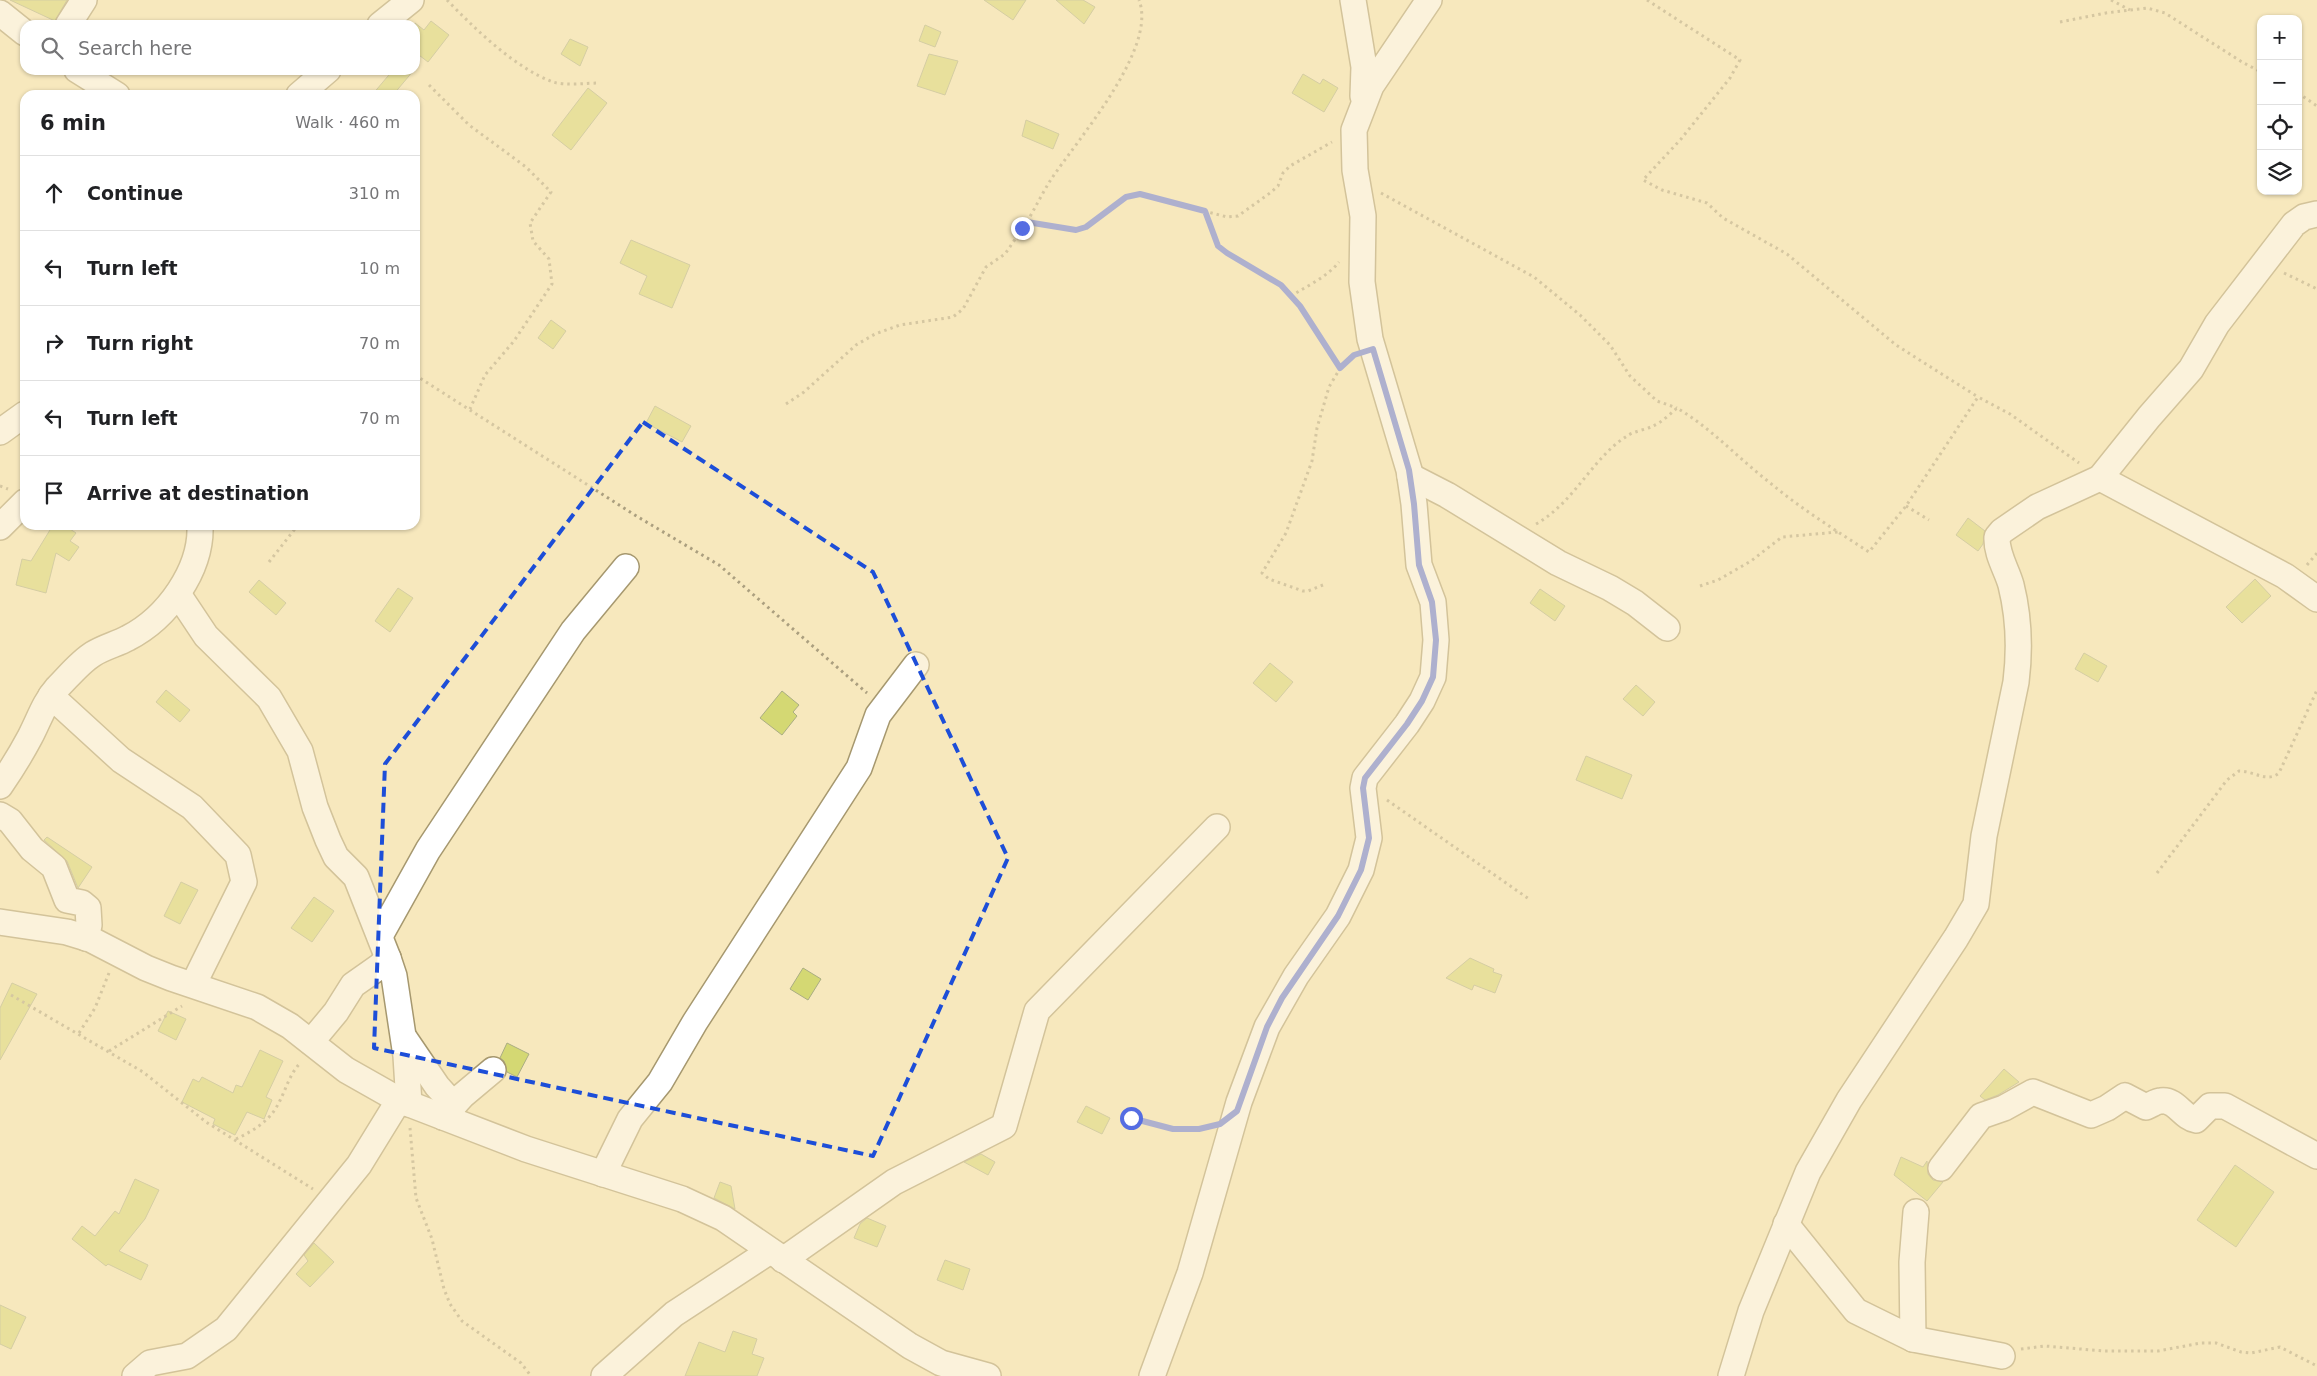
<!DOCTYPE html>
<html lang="en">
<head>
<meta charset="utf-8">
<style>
  :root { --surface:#fff; --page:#f6f6f6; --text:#202124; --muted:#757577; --line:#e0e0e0 }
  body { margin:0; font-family:"DejaVu Sans",sans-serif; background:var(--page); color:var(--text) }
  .controls { position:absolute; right:15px; top:15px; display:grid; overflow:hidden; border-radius:10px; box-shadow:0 1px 4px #0004 }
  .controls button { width:45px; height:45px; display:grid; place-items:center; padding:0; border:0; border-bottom:1px solid var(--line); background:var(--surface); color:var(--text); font:25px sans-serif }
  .stop { position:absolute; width:15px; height:15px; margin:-11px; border:4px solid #556de2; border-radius:50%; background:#fff }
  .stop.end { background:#556de2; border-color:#fff; box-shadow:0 1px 5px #0008 }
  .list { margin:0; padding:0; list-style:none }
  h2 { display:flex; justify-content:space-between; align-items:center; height:65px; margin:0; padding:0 20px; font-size:21px }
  h2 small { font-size:16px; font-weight:400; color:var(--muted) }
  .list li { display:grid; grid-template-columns:32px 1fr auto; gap:15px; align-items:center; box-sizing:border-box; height:75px; padding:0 20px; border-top:1px solid var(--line) }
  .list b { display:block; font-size:19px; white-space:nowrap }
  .list em { font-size:16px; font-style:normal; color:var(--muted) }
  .icon { flex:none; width:28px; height:28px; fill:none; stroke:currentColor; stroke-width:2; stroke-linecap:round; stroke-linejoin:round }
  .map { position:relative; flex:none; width:2317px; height:1376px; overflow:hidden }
  .search { position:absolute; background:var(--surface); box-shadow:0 1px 4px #0004; left:20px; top:20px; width:400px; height:55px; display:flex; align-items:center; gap:12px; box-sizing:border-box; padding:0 18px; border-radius:15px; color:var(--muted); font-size:19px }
  .panel { position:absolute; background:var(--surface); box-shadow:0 1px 4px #0004; left:20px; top:90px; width:400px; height:440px; border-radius:15px }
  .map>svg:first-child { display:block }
</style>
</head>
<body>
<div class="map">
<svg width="2317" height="1376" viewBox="0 0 2317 1376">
  <rect width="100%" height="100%" fill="#f7e8bd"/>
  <g fill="#d4d873" stroke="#aaad83">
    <path d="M10,0H67L55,21Z"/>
    <path d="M984,0H1026L1013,20Z"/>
    <path d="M1056,0H1083L1095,7L1084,24Z"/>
    <path d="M431,21L449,35L428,62L415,52V23L424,30Z"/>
    <path d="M925,25L941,32L935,47L919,41Z"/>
    <path d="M570,39L588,47L580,66L561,54Z"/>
    <path d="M929,54L958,61L945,95L917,86Z"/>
    <path d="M393,70H414L393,95H372Z"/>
    <path d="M1303,74L1320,84L1323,79L1338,88L1324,112L1292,93Z"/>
    <path d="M588,88L607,103L571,150L552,135Z"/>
    <path d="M1026,120L1059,134L1053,149L1022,136Z"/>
    <path d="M631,240L690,265L672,308L639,294L647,276L620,263Z"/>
    <path d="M551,320L566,331L553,349L538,338Z"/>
    <path d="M655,406L691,426L682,442L646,423Z"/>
    <path d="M1968,518L1985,531L1983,544L1978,551L1956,535Z"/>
    <path d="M53,525H64L76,533L70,541L79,547L69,561L56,553L46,593L16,585L22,559L31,561Z"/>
    <path d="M2255,579L2271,596L2242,623L2226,607Z"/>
    <path d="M259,580L286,603L276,615L249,592Z"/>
    <path d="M398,588L413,598L390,632L375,621Z"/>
    <path d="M1540,589L1565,606L1555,621L1530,603Z"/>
    <path d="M2084,653L2107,666L2098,682L2075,669Z"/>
    <path d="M1270,663L1293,682L1276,702L1253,683Z"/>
    <path d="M1636,685L1655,702L1643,716L1623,699Z"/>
    <path d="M166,690L190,710L180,722L156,702Z"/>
    <path d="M782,691L799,705L793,712L797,716L782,735L760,718Z"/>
    <path d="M1586,756L1632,775L1622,799L1576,780Z"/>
    <path d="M47,837L92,867L78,888L67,861L44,840Z"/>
    <path d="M181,882L198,890L180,924L164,916Z"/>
    <path d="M314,897L334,911L312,942L291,928Z"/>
    <path d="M1470,958L1494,969L1493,972L1502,975L1495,993L1474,985L1472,990L1446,978Z"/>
    <path d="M803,968L821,979L808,1000L790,989Z"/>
    <path d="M12,983L37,994L0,1060V1008Z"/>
    <path d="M168,1011L186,1019L176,1040L158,1031Z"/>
    <path d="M507,1043L529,1054L517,1077L507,1072L504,1061L500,1058Z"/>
    <path d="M260,1050L283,1061L266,1097L272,1100L264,1119L247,1112L235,1135L213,1124L215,1119L182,1102L193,1079L199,1082L202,1077L233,1093L236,1085L242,1087Z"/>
    <path d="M2004,1069L2019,1082L1998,1095L1985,1100L1980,1096Z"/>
    <path d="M1086,1106L1110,1118L1102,1134L1077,1122Z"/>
    <path d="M981,1154L995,1162L988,1175L964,1162Z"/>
    <path d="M1901,1157L1923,1167L1927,1161L1928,1174L1933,1180L1943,1182L1927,1201L1894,1175Z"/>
    <path d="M2235,1165L2274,1192L2236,1247L2197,1220Z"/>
    <path d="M135,1179L159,1190L145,1219L119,1251L148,1265L141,1280L108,1264L106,1266L72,1239L82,1226L95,1236L115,1211L119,1214Z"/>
    <path d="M720,1182L731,1186L735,1209L714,1198Z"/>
    <path d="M867,1218L886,1226L877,1247L854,1238L860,1224Z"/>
    <path d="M314,1243L334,1262L310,1287L296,1274L308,1261L304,1255Z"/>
    <path d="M945,1260L970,1269L963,1290L937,1280Z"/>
    <path d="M0,1305L26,1317L11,1349L0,1344Z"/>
    <path d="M733,1331L757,1339L752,1354L764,1358L757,1376H685L699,1342L725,1352Z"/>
  </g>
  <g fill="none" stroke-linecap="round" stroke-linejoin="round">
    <g stroke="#a6986f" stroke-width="28">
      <g id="minor">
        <path d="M1353,0L1364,67L1363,96"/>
        <path d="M0,13L25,33"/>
        <path d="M68,25L84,0"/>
        <path d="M380,25L411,0"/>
        <path d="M77,70L117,95"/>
        <path d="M299,95L328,70"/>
        <path d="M0,432L25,414"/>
        <path d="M1410,476L1447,495L1558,563L1610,588L1635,603L1667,628"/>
        <path d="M2100,478L2285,576L2317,599"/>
        <path d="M0,527L25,502"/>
        <path d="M178,594L206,636L269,698L300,751L315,807L328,840L336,857L356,877L388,958L394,976L406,1056L409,1104"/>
        <path d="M51,696L121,760L192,807L238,855L244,882L196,979"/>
        <path d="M0,786C11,770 21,754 30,737C39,720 44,703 57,688C68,677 80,662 93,654C104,647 117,644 128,638C167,618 202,570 200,525"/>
        <path d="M0,815L10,821L32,849L54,867L67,900L82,903L88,908L89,925L86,938"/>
        <path d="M0,922L67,932L90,939L146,968L171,978L257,1007L290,1026L346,1070L399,1100L526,1149L682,1199L723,1218L910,1346L941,1363L988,1376"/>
        <path d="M380,936L428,850L573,631L626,567"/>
        <path d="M405,1039L437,1086L454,1105"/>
        <path d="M311,1042L336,1012L353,985L380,966L388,958"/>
        <path d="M443,1117L462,1096L493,1070"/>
        <path d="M1941,1168L1981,1116L2004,1108L2033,1092L2091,1115L2107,1108L2125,1096L2146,1107C2151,1105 2156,1101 2161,1101C2176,1099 2183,1118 2196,1120L2210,1106H2225L2317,1156"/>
        <path d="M603,1174L630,1119L660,1082L695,1022L859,768L878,715L916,665"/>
        <path d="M1786,1224L1856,1311L1913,1339L2002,1356"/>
        <path d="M783,1260L894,1182L1004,1126L1037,1011L1217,827"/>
        <path d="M1913,1339L1912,1262L1916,1212"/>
        <path d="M135,1376L150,1363L187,1356L226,1329L359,1165L399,1100"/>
        <path d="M604,1376L674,1314L770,1251"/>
        <path d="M1152,1376L1190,1273L1239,1102L1267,1027L1296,976L1338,916L1361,870L1369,838L1363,788L1365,778L1407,724L1422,701L1433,677L1436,640L1433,602L1419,565L1414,504L1409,470L1370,339L1362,282L1363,216L1355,170L1354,130L1371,86L1429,0"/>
        <path d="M1731,1376L1751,1311L1808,1172L1849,1100L1956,938L1976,904L1984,836L2016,682C2020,650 2019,617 2011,585C2007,570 1996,554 1997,537L2002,531L2037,507L2100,478L2149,417L2191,369L2217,324L2294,224L2304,217L2317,214"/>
      </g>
    </g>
    <g stroke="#ab9f7f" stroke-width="3" stroke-dasharray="2.5 4" stroke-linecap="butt">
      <path d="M447,0C475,29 515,68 553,82C566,86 586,83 599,83"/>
      <path d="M1647,0L1740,60L1730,78L1681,139L1643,180L1662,190L1707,203L1723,218L1787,254L1896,345L1978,397"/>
      <path d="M2111,0L2130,10"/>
      <path d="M2060,22L2106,13L2147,8L2165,13L2242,62L2261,72"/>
      <path d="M429,85L469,125L526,167L551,192L530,223L533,241L549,259L552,284L514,341L485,375L470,409"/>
      <path d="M2298,93L2317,106"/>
      <path d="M1381,193L1534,277L1580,315L1610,345L1630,376L1657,401L1677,408"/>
      <path d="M1205,211L1219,246L1227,253L1281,285L1300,306L1340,367"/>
      <path d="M1027,222C1035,208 1042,194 1050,181C1076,141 1158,49 1139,0"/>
      <path d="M2284,273L2317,289"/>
      <path d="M1291,296C1307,286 1327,277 1339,262"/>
      <path d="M415,375L638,517L719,565L867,693"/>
      <path d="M786,404L804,392L856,345L875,334L900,325L953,317L963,309L986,267L1005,254L1027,222L1076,230L1086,227L1126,197L1140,194L1227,217L1238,216L1270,193L1278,186L1283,173L1290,166L1332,142"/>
      <path d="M0,486L8,489"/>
      <path d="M1906,506L1929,520"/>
      <path d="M1536,524C1575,502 1592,458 1627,436C1634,431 1645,430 1653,426C1661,423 1670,414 1677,408C1711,428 1738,458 1769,482C1800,508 1835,530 1869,552L1906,506L1978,397L2010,414L2079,463"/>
      <path d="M269,562L298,525"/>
      <path d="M2307,565L2317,553"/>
      <path d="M1323,585L1308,591H1303L1269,579L1262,573L1286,533L1312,461L1317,428L1329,387L1342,365L1353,356"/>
      <path d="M1700,586L1718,580L1751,561L1782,537L1838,532"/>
      <path d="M1387,800L1529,899"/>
      <path d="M2157,873L2227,780L2239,771C2254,771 2267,783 2279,773L2317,690"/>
      <path d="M11,995L143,1072L206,1122L313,1189"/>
      <path d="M79,1033L95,1008L109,973"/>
      <path d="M109,1051L182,1006"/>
      <path d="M1131,1118L1173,1129L1209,1128"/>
      <path d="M410,1128L416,1198L432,1239L444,1289L450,1304L462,1321L521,1363L531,1376"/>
      <path d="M236,1139C249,1133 265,1124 274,1111C285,1095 287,1077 301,1062"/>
      <path d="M2021,1349L2045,1346L2104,1351H2158L2201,1343H2216L2241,1352L2251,1353L2280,1347L2317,1366"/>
    </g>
    <use href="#minor" stroke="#fff" stroke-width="25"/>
  </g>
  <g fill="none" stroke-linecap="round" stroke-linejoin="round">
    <path stroke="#556de2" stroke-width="6" d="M1022,228L1027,222L1076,230L1086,227L1126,197L1140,194L1205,211L1218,246L1227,253L1281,285L1300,306L1340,368L1354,355L1373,349L1409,470L1414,504L1419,565L1432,602L1436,640L1433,677L1422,701L1407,724L1365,778L1363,788L1369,838L1361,870L1338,916L1282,998L1267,1027L1237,1111L1220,1124L1199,1129H1173L1131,1118"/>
  </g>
  <path d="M0 0H2317V1376H0ZM643,422L873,572L1008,858L873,1156L374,1048L385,764Z" fill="#f7e8bd" fill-opacity=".55" fill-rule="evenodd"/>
  <path fill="none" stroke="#1d4ed8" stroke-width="4" stroke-dasharray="10 6" stroke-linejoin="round" d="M643,422L873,572L1008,858L873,1156L374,1048L385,764Z"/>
</svg>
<div class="controls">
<button>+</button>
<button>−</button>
<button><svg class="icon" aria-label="locate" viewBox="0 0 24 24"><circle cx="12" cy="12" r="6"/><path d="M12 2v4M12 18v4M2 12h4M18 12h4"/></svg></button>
<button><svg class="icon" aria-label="layers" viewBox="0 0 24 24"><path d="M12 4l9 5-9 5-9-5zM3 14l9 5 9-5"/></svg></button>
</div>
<div class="stop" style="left:1131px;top:1118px"></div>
<div class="stop end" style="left:1022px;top:228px"></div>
<div class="search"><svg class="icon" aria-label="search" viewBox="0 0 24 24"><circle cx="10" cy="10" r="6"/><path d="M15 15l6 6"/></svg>Search here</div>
<section class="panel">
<h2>6 min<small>Walk · 460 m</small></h2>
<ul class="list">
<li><svg class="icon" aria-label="ahead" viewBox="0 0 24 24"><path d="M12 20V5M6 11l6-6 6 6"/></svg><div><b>Continue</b></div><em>310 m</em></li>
<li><svg class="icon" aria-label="left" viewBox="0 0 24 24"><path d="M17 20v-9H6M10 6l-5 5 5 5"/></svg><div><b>Turn left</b></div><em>10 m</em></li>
<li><svg class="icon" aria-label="right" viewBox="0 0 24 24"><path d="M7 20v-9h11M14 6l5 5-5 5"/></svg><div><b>Turn right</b></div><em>70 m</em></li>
<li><svg class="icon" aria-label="left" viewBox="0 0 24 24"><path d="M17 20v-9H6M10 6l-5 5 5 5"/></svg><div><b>Turn left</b></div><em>70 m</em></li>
<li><svg class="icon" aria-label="arrive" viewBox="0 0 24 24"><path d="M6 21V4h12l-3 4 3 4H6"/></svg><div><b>Arrive at destination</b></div></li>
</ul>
</section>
</div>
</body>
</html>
